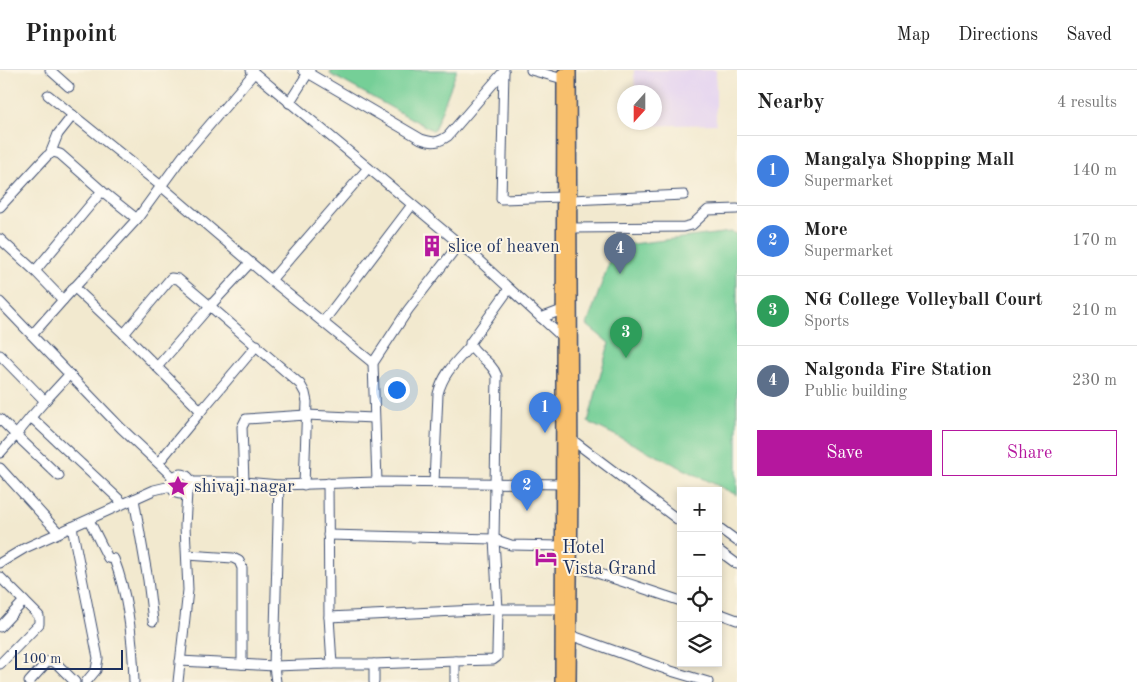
<!DOCTYPE html>
<html lang="en">
<head>
<meta charset="utf-8">
<style>
  :root { --surface:#fff; --page:#f2f2f2; --text:#222; --muted:#767676; --line:#e0e0e0; --accent:#b5179e }
  body { margin:0; font-family:"Old Standard TT",serif; background:var(--page); color:var(--text) }
  .controls { position:absolute; right:15px; bottom:15px; display:grid; overflow:hidden; border-radius:0px; box-shadow:0 2px 8px #0003 }
  .controls button { width:45px; height:45px; display:grid; place-items:center; padding:0; border:0; border-bottom:1px solid var(--line); background:var(--surface); color:var(--text); font:25px sans-serif }
  .compass { position:absolute; left:617px; top:15px; width:45px; height:45px; border-radius:50%; background:var(--surface); box-shadow:0 2px 8px #0003; rotate:201deg }
  .scale { position:absolute; left:15px; bottom:12px; width:108px; box-sizing:border-box; padding-left:5px; border:2px solid #1b2f5e; border-top:0; font-size:14px; line-height:18px; white-space:nowrap; color:#1b2f5e; -webkit-text-stroke:4px #fcf5e5; paint-order:stroke }
  .you { position:absolute; left:396px; top:319px; width:18px; height:18px; margin:-12px; border:4px solid #fff; border-radius:50%; background:#1a73e8; box-shadow:0 0 0 8px #1a73e833 }
  .badge { display:grid; place-items:center; width:32px; height:32px; border-radius:50%; background:var(--accent); color:#fff; font-size:16px; font-weight:700 }
  .pin { position:absolute; translate:-50% -41px; filter:drop-shadow(0 1px 2px #0008) }
  .pin::after { content:''; position:absolute; top:26px; width:18px; height:15px; background:inherit; clip-path:polygon(0 0,100% 0,50% 100%) }
  .list { margin:0; padding:0; list-style:none }
  h2 { display:flex; justify-content:space-between; align-items:center; height:65px; margin:0; padding:0 20px; font-size:21px }
  h2 small { font-size:16px; font-weight:400; color:var(--muted) }
  .list li { display:grid; grid-template-columns:32px 1fr auto; gap:15px; align-items:center; box-sizing:border-box; height:70px; padding:0 20px; border-top:1px solid var(--line) }
  .list b { display:block; font-size:19px; white-space:nowrap }
  .list p { margin:0; font-size:16px; white-space:nowrap; color:var(--muted) }
  .list em { font-size:16px; font-style:normal; color:var(--muted) }
  .actions { display:flex; gap:10px; padding:15px 20px }
  .actions a { flex:1; padding:11px 0; border:1px solid var(--accent); border-radius:0px; text-align:center; font-size:18px; color:var(--accent) }
  .actions .main { background:var(--accent); color:#fff }
  .icon { flex:none; width:28px; height:28px; fill:none; stroke:currentColor; stroke-width:2; stroke-linecap:round; stroke-linejoin:round }
  .map { position:relative; flex:none; width:737px; height:612px; overflow:hidden }
  header { display:flex; align-items:center; gap:30px; box-sizing:border-box; height:70px; padding:0 25px; background:var(--surface); border-bottom:1px solid var(--line) }
  header strong { font-size:24px }
  nav { display:flex; gap:28px; margin-inline-start:auto; font-size:18px }
  main { display:flex }
  aside { flex:1; background:var(--surface) }
  .map>svg:first-child { display:block }
</style>
</head>
<body>
<header>
<strong>Pinpoint</strong>
<nav><a>Map</a><a>Directions</a><a>Saved</a></nav>
</header>
<main>
<div class="map">
<svg width="737" height="612" viewBox="0 0 737 612">
  <rect width="100%" height="100%" fill="#fcf5e5"/>
  <filter id="ink" filterUnits="userSpaceOnUse"><feTurbulence type="fractalNoise" baseFrequency=".02" numOctaves="2"/><feDisplacementMap in="SourceGraphic" scale="10" xChannelSelector="R" yChannelSelector="G"/><feConvolveMatrix kernelMatrix="1 2 1 2 8 2 1 2 1" color-interpolation-filters="sRGB"/></filter>
  <filter id="wash" filterUnits="userSpaceOnUse"><feTurbulence type="fractalNoise" baseFrequency=".0096" numOctaves="4" result="noise"/><feDisplacementMap in="SourceGraphic" scale="20" xChannelSelector="R" yChannelSelector="G"/><feGaussianBlur stdDeviation="1.12" result="paint"/><feColorMatrix in="noise" values="0 0 0 0 0 0 0 0 0 0 0 0 0 0 0 0 0 1.4 0 .05"/><feComposite in="paint" operator="in"/></filter>
  <g filter="url(#wash)">
    <rect width="100%" height="100%" fill="#f2e9cf"/>
    <path fill="#e4d3f1" d="M634,0H716V54L638,56L637,53L654,52V22H635Z"/>
    <g fill="#75cf97" stroke="#487f7a">
      <path d="M332,0H457L434,61L330,4Z"/>
      <path d="M731,162L737,164V425L588,352L609,273L587,255L615,176Z"/>
    </g>
  </g>
  <g filter="url(#ink)">
    <g fill="none" stroke-linecap="round" stroke-linejoin="round">
      <g stroke="#3b4b6f" stroke-width="11">
        <g id="minor">
          <path d="M50,0L69,17"/>
          <path d="M251,0L474,186L561,266"/>
          <path d="M303,0L421,69C433,73 438,73 448,66L504,1"/>
          <path d="M504,0L501,129L562,127"/>
          <path d="M531,0L563,9"/>
          <path d="M48,25L161,116L271,210L368,98"/>
          <path d="M289,33L310,0"/>
          <path d="M50,84L58,64L73,45"/>
          <path d="M571,130L684,125"/>
          <path d="M0,137L47,86L53,82L60,84L102,121L137,149L183,86L254,3"/>
          <path d="M571,158L684,157L692,155L708,140L737,139"/>
          <path d="M0,169L35,201L102,121"/>
          <path d="M271,210L373,293"/>
          <path d="M74,217L124,264"/>
          <path d="M63,230L137,149"/>
          <path d="M0,232L121,358L173,407"/>
          <path d="M541,248L562,240"/>
          <path d="M323,252L412,135"/>
          <path d="M32,265L63,230L35,201"/>
          <path d="M0,285L45,331L69,305"/>
          <path d="M157,297L210,236L300,314L305,323L307,332L304,415"/>
          <path d="M201,341L257,275"/>
          <path d="M31,347L45,331"/>
          <path d="M0,349L16,365L0,383"/>
          <path d="M571,369L681,452"/>
          <path d="M159,392L201,341L124,264L171,208L178,209L210,236L250,193"/>
          <path d="M0,398L58,462"/>
          <circle cx="181" cy="414" r="10"/>
          <path d="M59,406L16,365L31,347L123,433"/>
          <path d="M191,412H244L279,415L377,412L567,414"/>
          <path d="M244,412L242,357L246,349L306,345L374,348"/>
          <path d="M377,412L373,293L408,240L459,174"/>
          <path d="M434,412L438,324C443,303 457,291 471,275"/>
          <path d="M328,413L329,547L332,594H374V612"/>
          <path d="M134,429L148,510L153,551"/>
          <path d="M89,450L108,488L114,489C129,528 133,571 134,612"/>
          <path d="M72,457L98,588L96,600L86,612"/>
          <path d="M718,457L737,471"/>
          <path d="M328,465L494,469L511,475L561,476"/>
          <path d="M718,480L737,494"/>
          <path d="M187,485L233,488L239,491L242,498V594"/>
          <path d="M0,493L25,478L154,420L171,416"/>
          <path d="M571,496L594,502L681,531"/>
          <path d="M0,507L24,531L0,557"/>
          <path d="M718,543L737,550"/>
          <path d="M329,547L498,539H561"/>
          <path d="M570,565L671,601L708,612"/>
          <path d="M180,591L274,596L332,594"/>
          <path d="M0,594L39,554V546L24,531"/>
          <path d="M374,594L455,591"/>
          <path d="M29,612L47,592L52,591L57,594L75,612"/>
          <path d="M178,612L188,520L185,456L187,422"/>
          <path d="M276,612L274,596L279,415"/>
          <path d="M455,612V591L493,590L497,587V582L498,539L494,469L497,306C491,290 474,285 470,273L509,219"/>
        </g>
      </g>
      <g stroke="#3b4b6f" stroke-width="14">
        <g id="major">
          <path d="M570,0L572,414L570,612"/>
          <path d="M561,612L563,4"/>
        </g>
      </g>
      <use href="#minor" stroke="#fff" stroke-width="9"/>
      <use href="#major" stroke="#f8bf6c" stroke-width="11"/>
    </g>
  </g>
  <defs>
    <g id="building-bare" transform="scale(1.725)"><path d="M-4-6H4V6H1V3H-1V6H-4ZM-2.5-4.3h1.7v1.8h-1.7ZM.8-4.3h1.7v1.8H.8ZM-2.5-1h1.7V.8h-1.7ZM.8-1h1.7V.8H.8Z" fill="#b5179e" stroke="#fcf5e5" stroke-width="2.5" paint-order="stroke"/></g>
    <g id="sight-bare" transform="scale(1.725)"><path d="M0-6L1.8-2.2L6-1.7L2.9 1.2L3.7 5.4L0 3.3L-3.7 5.4L-2.9 1.2L-6-1.7L-1.8-2.2Z" fill="#b5179e" stroke="#fcf5e5" stroke-width="2.5" paint-order="stroke"/></g>
    <g id="hotel-bare" transform="scale(1.725)"><path d="M-6-4.5h1.5V1H6V5H4.5V3h-9V5H-6ZM-4 0a1.8 1.8 0 1 1 3.6 0ZM.5 0V-2.5h3Q6-2.5 6 0Z" fill="#b5179e" stroke="#fcf5e5" stroke-width="2.5" paint-order="stroke"/></g>
  </defs>
  <g fill-rule="evenodd">
    <use href="#building-bare" x="432" y="176"/>
    <use href="#sight-bare" x="178" y="416"/>
    <use href="#hotel-bare" x="546" y="487"/>
  </g>
  <g text-anchor="middle" stroke-width="4" stroke-linejoin="round" paint-order="stroke">
    <g font-size="18" fill="#1b2f5e" stroke="#fcf5e5" text-anchor="start">
      <text x="448" y="182">slice of heaven</text>
      <text x="194" y="422">shivaji nagar</text>
      <text x="562" y="483">Hotel<tspan x="562" dy="21">Vista Grand</tspan></text>
    </g>
  </g>
</svg>
<div class="controls">
<button>+</button>
<button>−</button>
<button><svg class="icon" aria-label="locate" viewBox="0 0 24 24"><circle cx="12" cy="12" r="6"/><path d="M12 2v4M12 18v4M2 12h4M18 12h4"/></svg></button>
<button><svg class="icon" aria-label="layers" viewBox="0 0 24 24"><path d="M12 4l9 5-9 5-9-5zM3 14l9 5 9-5"/></svg></button>
</div>
<svg class="compass" viewBox="-18 -18 36 36"><path d="M0-13l5 13h-10z" fill="#e53935"/><path d="M0 13l5-13h-10z" fill="#767676"/></svg>
<div class="scale">100 m</div>
<div class="you"></div>
<div class="pin badge" style="left:545px;top:363px;background:#3f7fe0">1</div>
<div class="pin badge" style="left:527px;top:441px;background:#3f7fe0">2</div>
<div class="pin badge" style="left:626px;top:288px;background:#2e9e5b">3</div>
<div class="pin badge" style="left:620px;top:204px;background:#5c6f8a">4</div>
</div>
<aside>
<h2>Nearby<small>4 results</small></h2>
<ul class="list">
<li><span class="badge" style="background:#3f7fe0">1</span><div><b>Mangalya Shopping Mall</b><p>Supermarket</p></div><em>140 m</em></li>
<li><span class="badge" style="background:#3f7fe0">2</span><div><b>More</b><p>Supermarket</p></div><em>170 m</em></li>
<li><span class="badge" style="background:#2e9e5b">3</span><div><b>NG College Volleyball Court</b><p>Sports</p></div><em>210 m</em></li>
<li><span class="badge" style="background:#5c6f8a">4</span><div><b>Nalgonda Fire Station</b><p>Public building</p></div><em>230 m</em></li>
</ul>
<div class="actions"><a class="main">Save</a><a>Share</a></div>
</aside>
</main>
</body>
</html>
